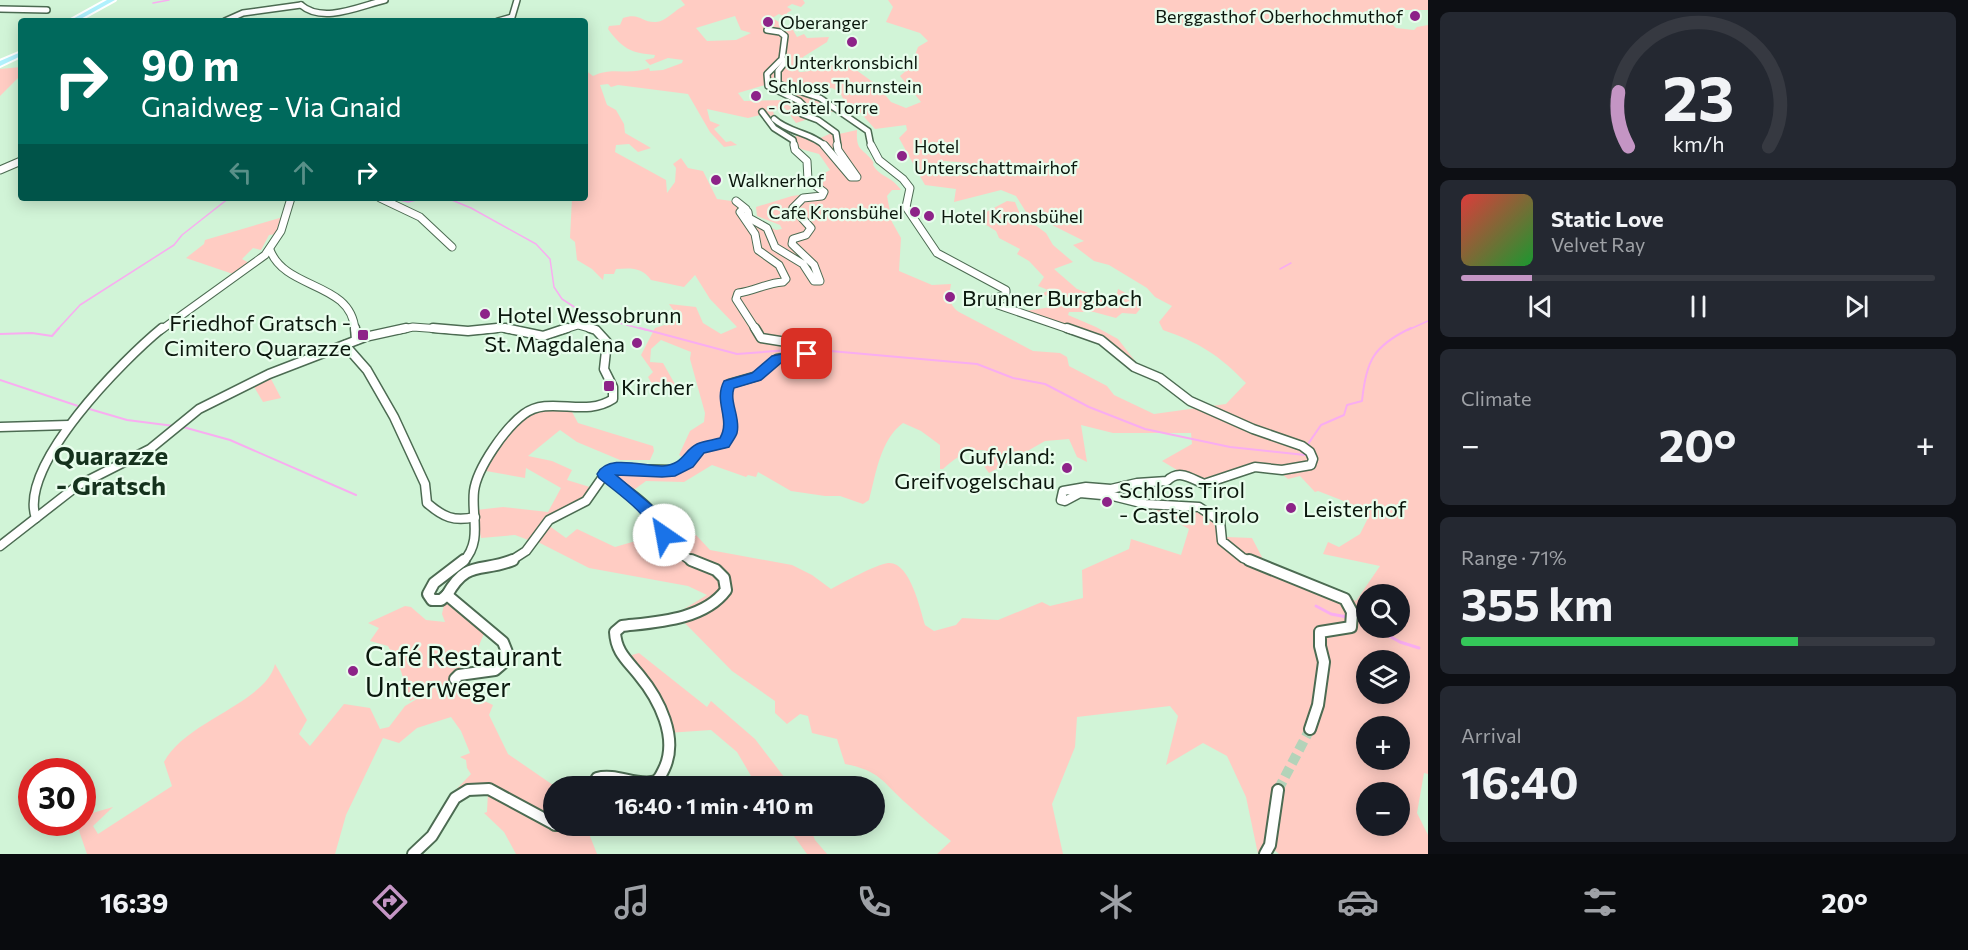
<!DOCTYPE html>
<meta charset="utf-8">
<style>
body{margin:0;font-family:Commissioner,sans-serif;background:#242831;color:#f1f3f6;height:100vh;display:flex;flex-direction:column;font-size:22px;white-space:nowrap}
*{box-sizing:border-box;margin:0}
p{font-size:20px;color:#9ea1a6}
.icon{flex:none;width:33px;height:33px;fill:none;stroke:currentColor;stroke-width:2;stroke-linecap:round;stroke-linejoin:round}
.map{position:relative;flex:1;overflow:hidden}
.sheet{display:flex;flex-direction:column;gap:12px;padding:12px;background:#0d0f14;width:540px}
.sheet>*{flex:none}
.top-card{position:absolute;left:18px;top:18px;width:570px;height:183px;border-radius:6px;box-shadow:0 3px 15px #0003;background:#00695c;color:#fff;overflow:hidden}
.fabs{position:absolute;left:1356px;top:584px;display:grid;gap:12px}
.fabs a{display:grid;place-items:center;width:54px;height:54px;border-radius:50%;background:#171b24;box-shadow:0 3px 15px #0003;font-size:30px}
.speed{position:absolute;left:18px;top:758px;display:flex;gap:12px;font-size:30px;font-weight:700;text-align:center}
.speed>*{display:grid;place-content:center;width:78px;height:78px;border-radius:50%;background:#171b24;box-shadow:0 3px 15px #0003;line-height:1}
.speed .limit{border:9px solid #d22;background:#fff;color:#111}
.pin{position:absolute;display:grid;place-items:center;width:51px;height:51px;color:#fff;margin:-26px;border-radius:12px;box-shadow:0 3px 9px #0006}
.me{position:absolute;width:66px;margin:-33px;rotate:327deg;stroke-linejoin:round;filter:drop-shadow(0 0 4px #0008)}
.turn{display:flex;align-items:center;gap:21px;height:126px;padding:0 24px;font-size:27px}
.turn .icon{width:78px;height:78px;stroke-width:2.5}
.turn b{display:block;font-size:42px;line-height:51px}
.lanes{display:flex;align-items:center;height:57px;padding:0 24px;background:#0003;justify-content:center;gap:30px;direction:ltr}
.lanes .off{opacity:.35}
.big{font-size:45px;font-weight:700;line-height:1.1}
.sheet .widget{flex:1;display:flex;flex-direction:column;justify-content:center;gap:9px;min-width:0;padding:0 21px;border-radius:9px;background:#242831}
.sheet .dial{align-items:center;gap:0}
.dial svg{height:156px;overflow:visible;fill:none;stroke:#363941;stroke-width:7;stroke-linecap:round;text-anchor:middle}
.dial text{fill:#f1f3f6;stroke:none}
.song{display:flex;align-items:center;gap:18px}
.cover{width:72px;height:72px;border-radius:9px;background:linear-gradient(135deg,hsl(0 70% 55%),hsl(130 70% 35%))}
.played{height:6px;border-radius:3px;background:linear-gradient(90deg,#c495c4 15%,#363941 15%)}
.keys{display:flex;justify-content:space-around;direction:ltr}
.heat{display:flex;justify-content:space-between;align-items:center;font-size:33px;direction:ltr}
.charge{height:9px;border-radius:4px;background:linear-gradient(90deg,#34c759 71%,#363941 0)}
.trip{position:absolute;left:543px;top:776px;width:342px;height:60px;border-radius:30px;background:#171b24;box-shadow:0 3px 15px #0003;font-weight:700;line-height:60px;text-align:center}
.tabs{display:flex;height:96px;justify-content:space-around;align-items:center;background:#090b0e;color:#9ea1a6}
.tabs .icon{width:42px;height:42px}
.tabs .active{color:#c495c4}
.tabs b{font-size:27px;color:#f1f3f6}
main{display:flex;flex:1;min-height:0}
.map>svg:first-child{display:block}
.green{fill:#ffccc3;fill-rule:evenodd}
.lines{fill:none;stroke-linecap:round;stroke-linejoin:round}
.stream-far2{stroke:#f9adf1;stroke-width:1.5}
.stream-far1{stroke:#f9adf1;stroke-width:2}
.stream{stroke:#f9adf1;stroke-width:3}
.minor-tunnel{stroke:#b3d3b9;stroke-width:10;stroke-dasharray:10 5;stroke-linecap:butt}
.minor-far3-casing{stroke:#4c6b52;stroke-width:8}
.minor-far2-casing{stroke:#4c6b52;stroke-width:9}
.minor-far1-casing{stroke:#4c6b52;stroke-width:11}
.minor-casing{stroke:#4c6b52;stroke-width:14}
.major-casing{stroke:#fff;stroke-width:4}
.minor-far3{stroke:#fff;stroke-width:5}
.minor-far2{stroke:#fff;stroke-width:7}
.minor-far1{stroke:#fff;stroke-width:8}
.minor{stroke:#fff;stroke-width:10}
.major{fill:#b0f1fd;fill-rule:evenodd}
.route{fill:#1a73e8;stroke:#114b97;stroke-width:1.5}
.poi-dot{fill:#8d2388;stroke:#e8fdec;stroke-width:2}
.labels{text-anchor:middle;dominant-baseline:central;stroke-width:4.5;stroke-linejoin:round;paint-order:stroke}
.far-poi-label{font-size:18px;fill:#0b170d;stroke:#e8fdec;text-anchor:start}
.poi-label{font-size:22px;fill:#0b170d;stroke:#e8fdec;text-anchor:start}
.quarter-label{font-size:26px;font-weight:bold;fill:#15321d;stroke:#e8fdec}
.near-poi-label{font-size:27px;fill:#0b170d;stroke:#e8fdec;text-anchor:start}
</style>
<main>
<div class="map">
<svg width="1428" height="854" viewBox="0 0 1428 854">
<rect width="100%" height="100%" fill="#d1f4d7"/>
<g class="green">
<path d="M681,0H803L805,3L801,7L792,4L787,7L792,10L787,13V18L779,14L772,18L793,30L797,37L804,34L807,38L829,37L827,42L803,57L797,67L799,72C806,73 835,64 845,62L877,85L891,102L906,108L921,102L900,76L917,61L915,55L918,47L928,41L920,33L886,22L893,7L888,0H1428V10H1404L1403,15L1364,11L1389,21L1396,28L1414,30L1417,27L1428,25V774L1424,773L1417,813L1428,835V854H1279L1269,845L1258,854L1246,797L1227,756L1203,743L1166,765L1178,716L1170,706L1077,717L1075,747L1052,804L1063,854H937L951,841C936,829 921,817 907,804C882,782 881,771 845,764L837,739L812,733L808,716L800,714L787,724L775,713V701L732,671L676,614L707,595L688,586L589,568L538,542L548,525L566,538L577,529L615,547L646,538L660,518L679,542L696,535L710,550L792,565L812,575L831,589C842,583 877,564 888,563C910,561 920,609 925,625L934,631L956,625L962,618L998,620L1042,602L1050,606L1083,598L1082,570L1129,549L1131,539L1181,555L1189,529L1158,512L1102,497L1123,494L1202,511L1217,522L1226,537L1252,538L1264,561L1356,601L1380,566L1323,554L1328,542L1339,547L1360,534L1368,518L1354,505L1318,491L1315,492L1300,476L1288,479L1271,465L1248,464L1203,479L1177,470L1162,461L1192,444L1191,433H1113L1081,425L1087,462L1077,457L1069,439L1045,441L989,473L984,466L986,451C970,446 954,459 943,469H940V445L921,431L903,423C880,440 876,474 869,500L863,504L840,496H825L791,491L758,472L756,477L748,475L746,477L712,465L684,482L646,481L631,492L608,474L616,470L668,474L692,464L679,455L690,431L704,422L705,413L690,359L691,352L661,340L651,349L650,362L663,363L676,386L666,388L652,384L648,377L653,372L641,355L655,328L680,320L669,304L696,307L703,323L721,334L737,327L710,299L695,275L684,287L651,280C642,267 631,268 616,269L614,274H604L603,280L592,269L577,260L575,242L570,238L572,198H585V70L593,76C613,66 626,76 649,68L650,71L663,70L682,63L683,60L668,58L650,65L645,60L654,58L655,55C630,53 622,48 608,29L609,26L620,25L623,18C640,12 642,23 656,22C665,22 676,9 685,5ZM735,16L741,30L751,33L736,40L707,41L696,28ZM608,84L611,87L618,85L688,94L710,132L724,147L737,145L731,141L726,142L714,129L720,125L710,121L707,109L748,118L760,115L774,116L773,110L785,108L796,123L814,117L803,111L805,106L810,103L819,111L837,112L820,100L779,84L832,88L840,92L844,101L857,109L875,129L906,125L907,130L899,138L925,185L956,189L954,202L1001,190L1016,196L1026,212L1084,241L1073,245L1094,261L1109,265L1147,288L1155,297L1172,306L1159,322L1163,330C1200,343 1219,355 1246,383L1226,404L1154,414L1114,395L1107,386L1069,366L1067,357L1060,353L1033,351L959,312C948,304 949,296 951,284L932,285L899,271L901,238L892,222L887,196L892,190H901C891,176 883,178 875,168C870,161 877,166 871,159C861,147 856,151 857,130L839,134L834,132L818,139L803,134L791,138L801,149L819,154L830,170L816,178L820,192L792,196L756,207L757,216L780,225L782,229L776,230L751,218L746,203L717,199L703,171L688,168L681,158L673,164L676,168L675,182L667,193L666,180L615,152L616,145L629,144L638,152L651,148L625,133L624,124L616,110L607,105L600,85ZM765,85L787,95L786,100L744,101L738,93ZM944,161L969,163L970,175L942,176L934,168L940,166ZM1366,594H1400V627H1366ZM1366,660H1400V693H1366ZM1366,726H1400V759H1366ZM1366,792H1400V825H1366Z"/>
<path d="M21,67V75L0,96V69Z"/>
<path d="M1007,201L1015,202L1020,214L1046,233L1053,245L1073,262L1054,269L1077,289L1115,302L1118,289L1138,299L1140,309L1136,314L1122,313L1116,318L1094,312H1069L1068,315L1096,327L1118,339L1139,366L1110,343L1025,311L1078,303L1067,297L1041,295L1048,290L1038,286L1044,277L1029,261L1017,254L1020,249L999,238L996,231L975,218Z"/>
<path d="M283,217L277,234L269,235L261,250L253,248L242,259L249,263L233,274L186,258L204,244L205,240Z"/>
<path d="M270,377L281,398L263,402L253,385Z"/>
<path d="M538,410H571L578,423L653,446L654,451L650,460H620L577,442L560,430L528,456L552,461L572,470L567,480L593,488L586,498L543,522L531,541L515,535L481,538L476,510L503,507L548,512L561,488L526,468L525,478L486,471C499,447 512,422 538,410Z"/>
<path d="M445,600L485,631L478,648L470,652L468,665L455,679C463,693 479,698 493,705L489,715L508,754L553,785L546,798L553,809L554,825L586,826L597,854H516L504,832L484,813L487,812L488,792L483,788L453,801L448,798L471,774L467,768L466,760L460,757L470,753L461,731L451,717L417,728L399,743L383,738L346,815L335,854H87L76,822H82L83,803L89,814L113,807L93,826L98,834L172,786L164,762C185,721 266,703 275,664L307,720L299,734L310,746L344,704L370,708L380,729L389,727L405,706L439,686L410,701L401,671L388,646L370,641L379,628L368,623L405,606L411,607L426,620L445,622L442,614Z"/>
<path d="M639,653L707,707L711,701L755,739L791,786H757L737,752L711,730L667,733L625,657Z"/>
<path d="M786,825H809L815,840L827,854H807Z"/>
</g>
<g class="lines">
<g class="stream-far2">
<path d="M153,3L169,0"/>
<path d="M392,198L408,202L425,198"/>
<path d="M447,198L471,208L536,244L550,259L554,287L562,299L585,314L646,330"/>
<path d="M1280,269L1291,263"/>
<path d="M57,330L80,305L174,245L182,235L229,198"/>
<path d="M1408,330L1428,321"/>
</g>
<g class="stream-far1">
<path d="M640,328L737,354L802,349"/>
<path d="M0,334L32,333L52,336L59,328"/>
<path d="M808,349L977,364L1013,378L1045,384L1089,407L1145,429L1230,447L1305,455L1304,452"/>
<path d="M0,380L81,407"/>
<path d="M86,408L127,420L174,426"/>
<path d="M183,427L230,440L356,495"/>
<path d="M1306,447L1321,425L1344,415L1347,405L1362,401C1366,361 1373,346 1411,328"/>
</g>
<g class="stream">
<path d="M1316,606L1331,614L1347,617"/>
<path d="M1355,619L1366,623"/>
<path d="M1373,627L1400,642L1419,648"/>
</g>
<path class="minor-tunnel" d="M1278,790L1310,729"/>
<g class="minor-far3-casing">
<g id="minor-far3">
<path d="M301,5C323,24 360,6 385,0"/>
<path d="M0,9L47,10"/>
<path d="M225,21L243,13L301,5"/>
<path d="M498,21L512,17L517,0"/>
<path d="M767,30L780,32L785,36L782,59L786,61L778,71V84L820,98L868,131L871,146"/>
<path d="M780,61L767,74L768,86L799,101L803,105L802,114L818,120L836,133L838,146"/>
<path d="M762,112L774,128L793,140L794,146"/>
<path d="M774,119C789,133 810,132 825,146"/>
</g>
</g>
<g class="minor-far2-casing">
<g id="minor-far2">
<path d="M824,145L851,177H857L838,150L837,145"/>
<path d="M871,145L879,160L903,179L910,188L906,207L937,253L1006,290V295L995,298L998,305L1071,330"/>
<path d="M0,170L21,161"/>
<path d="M380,198L420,217L452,247"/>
<path d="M736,201L746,209"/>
<path d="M743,209L740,212L755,234L758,250L779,265L786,279L783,282C766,283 755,291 738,293L736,299L756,330"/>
<path d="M748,212L749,218L767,228L775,247L803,264L814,281H820L814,265L792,244L793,239L806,235L811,228L793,208L803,198L822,196L824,192L808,180L807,161L795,150L794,145"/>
<path d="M270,250C286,291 351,281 355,330"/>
<path d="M161,330L265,255L281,231L291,198"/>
<path d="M399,330L413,327L454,330"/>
<path d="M480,330L503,328L513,330"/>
<path d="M562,330L578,325L596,330"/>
</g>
</g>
<g class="minor-far1-casing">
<g id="minor-far1">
<path d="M355,328L356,340"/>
<path d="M433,328L468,331L497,328"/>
<path d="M505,328L543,336L567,328"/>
<path d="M1067,328L1101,340L1134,367L1160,378L1190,401L1253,429L1302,446L1310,452L1313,459L1311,465L1282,470L1255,467L1204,484C1190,478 1179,469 1167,481L1137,483L1111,489L1086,487L1063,491L1061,500L1065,501L1080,493L1113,496L1145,504L1199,507L1220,521L1222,541L1243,558L1253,562"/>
<path d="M345,345L367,370L394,417L425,484L427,503C443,517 454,522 475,517"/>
<path d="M0,427L69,425"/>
<path d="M604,474C620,486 639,497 652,512C668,531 668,549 694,562"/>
<path d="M36,518C17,466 124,359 162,328"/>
<path d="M0,546L77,486L150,449L199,409L269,374L365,337L406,328"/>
<path d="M463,562C483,541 471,516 474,491C477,468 505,428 524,414C550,395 584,418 613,399V387L604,369L607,342L596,330L590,328"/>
<path d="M509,562L526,551L549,520L586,501L607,471L624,469L673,470L683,466L701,448L724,443C736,424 721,404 729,384L757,376L777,359L807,354L805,345L761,338L755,328"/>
</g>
</g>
<g class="minor-casing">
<g id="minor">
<path d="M1249,560L1345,599L1352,612L1351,627L1320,632V646L1324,662L1318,705L1310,729"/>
<path d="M447,595L441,600H432L428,594L434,583L464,560"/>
<path d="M447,595C467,559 481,573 513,560"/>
<path d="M447,595L503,642L507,652V660L495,670L459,675L455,679"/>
<path d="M593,786L597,778C615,773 634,785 652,782C659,781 661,775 664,769C679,738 659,699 639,675C627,660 616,652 615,632L622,626C656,622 704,620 726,590L724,578L716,570L691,560"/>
<path d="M555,825H576"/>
<path d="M413,854L432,836L455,798L468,790L489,789L554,824"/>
<path d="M1265,854L1270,845L1278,790"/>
</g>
</g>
<g class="major-casing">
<g id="major">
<path d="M107,0H115L77,21H69Z"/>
<path d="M21,52V56L0,66V61Z"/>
</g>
</g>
<use href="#minor-far3" class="minor-far3"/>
<use href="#minor-far2" class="minor-far2"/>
<use href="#minor-far1" class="minor-far1"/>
<use href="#minor" class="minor"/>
<use href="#major" class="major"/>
</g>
<path class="route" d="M807,349L813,354L811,357L781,363L761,380L734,388C729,402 741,418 737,433C736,437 731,443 729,447L704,453L693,467L675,476L662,477L616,475L662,514L672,535L670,540L664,541L659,540C646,512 622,497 599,478L597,474C608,453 644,467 663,466C684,464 683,451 697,444C704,441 713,440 720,438C731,419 713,402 724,381L752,373L772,356Z"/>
<g class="poi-dot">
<circle cx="1415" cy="16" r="6"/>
<circle cx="768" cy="22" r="6"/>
<circle cx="852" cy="42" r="6"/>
<circle cx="756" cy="96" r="6"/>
<circle cx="902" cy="156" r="6"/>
<circle cx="716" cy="180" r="6"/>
<circle cx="915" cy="212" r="6"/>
<circle cx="929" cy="216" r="6"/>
<circle cx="950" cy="297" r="6"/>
<circle cx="485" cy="314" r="6"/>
<rect x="357" y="329" width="12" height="12" rx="3"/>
<circle cx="637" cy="343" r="6"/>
<rect x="603" y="380" width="12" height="12" rx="3"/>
<circle cx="1067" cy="468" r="6"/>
<circle cx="1107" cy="502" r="6"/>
<circle cx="1291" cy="508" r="6"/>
<circle cx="353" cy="671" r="6"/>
</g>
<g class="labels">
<g class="far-poi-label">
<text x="1403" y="16" text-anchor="end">Berggasthof Oberhochmuthof</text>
<text x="780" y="22">Oberanger</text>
<text x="852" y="62" text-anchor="middle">Unterkronsbichl</text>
<text x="768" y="86">Schloss Thurnstein<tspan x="768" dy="21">- Castel Torre</tspan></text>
<text x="914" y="146">Hotel<tspan x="914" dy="21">Unterschattmairhof</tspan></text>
<text x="728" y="180">Walknerhof</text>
<text x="903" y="212" text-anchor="end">Cafe Kronsbühel</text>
<text x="941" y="216">Hotel Kronsbühel</text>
</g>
<g class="poi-label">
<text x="962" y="297">Brunner Burgbach</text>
<text x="497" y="314">Hotel Wessobrunn</text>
<text x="351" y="322" text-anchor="end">Friedhof Gratsch -<tspan x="351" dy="25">Cimitero Quarazze</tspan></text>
<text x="625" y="343" text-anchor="end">St. Magdalena</text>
<text x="621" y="386">Kircher</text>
<text x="1055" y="455" text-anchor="end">Gufyland:<tspan x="1055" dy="25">Greifvogelschau</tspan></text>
<text x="1119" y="489">Schloss Tirol<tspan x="1119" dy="25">- Castel Tirolo</tspan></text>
<text x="1303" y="508">Leisterhof</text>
</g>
<g class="quarter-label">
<text x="111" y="454">Quarazze<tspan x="111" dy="30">- Gratsch</tspan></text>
</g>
<g class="near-poi-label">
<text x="365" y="655">Café Restaurant<tspan x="365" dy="31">Unterweger</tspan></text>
</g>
</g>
</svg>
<div class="fabs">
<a><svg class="icon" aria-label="search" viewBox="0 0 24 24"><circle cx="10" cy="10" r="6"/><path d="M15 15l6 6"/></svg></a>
<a><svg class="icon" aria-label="layers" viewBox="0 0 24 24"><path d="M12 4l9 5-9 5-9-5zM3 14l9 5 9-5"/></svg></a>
<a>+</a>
<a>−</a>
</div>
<div class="speed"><div class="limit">30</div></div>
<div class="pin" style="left:807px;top:354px;background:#d93025"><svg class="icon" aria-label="arrive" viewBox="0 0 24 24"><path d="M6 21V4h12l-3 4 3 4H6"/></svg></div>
<svg class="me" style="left:664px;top:535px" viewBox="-20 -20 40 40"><circle r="19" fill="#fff"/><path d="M0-13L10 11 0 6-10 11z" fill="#1a73e8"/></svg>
<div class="trip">16:40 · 1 min · 410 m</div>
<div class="top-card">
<div class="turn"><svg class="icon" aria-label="right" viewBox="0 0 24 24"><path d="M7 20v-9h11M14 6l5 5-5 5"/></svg><div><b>90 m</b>Gnaidweg - Via Gnaid</div></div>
<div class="lanes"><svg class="icon off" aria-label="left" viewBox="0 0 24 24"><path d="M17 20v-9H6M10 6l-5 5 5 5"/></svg><svg class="icon off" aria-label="ahead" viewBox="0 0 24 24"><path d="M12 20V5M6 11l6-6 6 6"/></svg><svg class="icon" aria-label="right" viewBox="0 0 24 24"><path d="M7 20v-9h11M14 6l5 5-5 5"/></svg></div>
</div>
</div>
<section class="sheet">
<div class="widget dial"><svg viewBox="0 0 100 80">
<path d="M14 69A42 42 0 1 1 86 69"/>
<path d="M14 69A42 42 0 0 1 9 41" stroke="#c495c4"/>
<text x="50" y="56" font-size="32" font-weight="700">23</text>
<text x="50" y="72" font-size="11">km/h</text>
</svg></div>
<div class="widget">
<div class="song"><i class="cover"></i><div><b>Static Love</b><p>Velvet Ray</p></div></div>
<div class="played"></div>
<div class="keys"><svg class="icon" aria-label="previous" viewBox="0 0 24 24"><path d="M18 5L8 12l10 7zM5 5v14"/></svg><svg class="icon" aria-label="pause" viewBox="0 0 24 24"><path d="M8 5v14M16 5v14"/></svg><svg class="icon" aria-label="next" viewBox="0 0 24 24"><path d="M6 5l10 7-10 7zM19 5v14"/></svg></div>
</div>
<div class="widget"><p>Climate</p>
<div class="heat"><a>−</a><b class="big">20°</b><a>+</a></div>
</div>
<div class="widget"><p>Range · 71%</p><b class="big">355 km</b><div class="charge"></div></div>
<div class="widget"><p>Arrival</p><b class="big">16:40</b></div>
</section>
</main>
<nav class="tabs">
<b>16:39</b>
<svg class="icon active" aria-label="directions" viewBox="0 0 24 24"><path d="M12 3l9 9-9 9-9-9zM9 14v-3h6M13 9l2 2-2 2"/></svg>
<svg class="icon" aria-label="music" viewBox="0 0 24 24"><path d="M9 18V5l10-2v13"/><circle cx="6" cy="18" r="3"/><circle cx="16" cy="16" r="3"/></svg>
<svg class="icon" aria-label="phone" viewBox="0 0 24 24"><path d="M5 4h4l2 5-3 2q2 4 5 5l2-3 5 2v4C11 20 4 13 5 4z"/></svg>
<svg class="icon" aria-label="climate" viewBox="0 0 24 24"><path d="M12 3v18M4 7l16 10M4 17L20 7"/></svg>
<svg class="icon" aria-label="car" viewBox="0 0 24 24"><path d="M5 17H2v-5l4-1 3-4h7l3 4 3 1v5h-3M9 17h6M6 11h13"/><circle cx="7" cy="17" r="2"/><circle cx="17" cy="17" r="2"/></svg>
<svg class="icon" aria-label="filters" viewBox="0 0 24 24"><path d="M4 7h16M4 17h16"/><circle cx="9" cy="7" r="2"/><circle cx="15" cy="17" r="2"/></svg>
<b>20°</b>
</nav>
